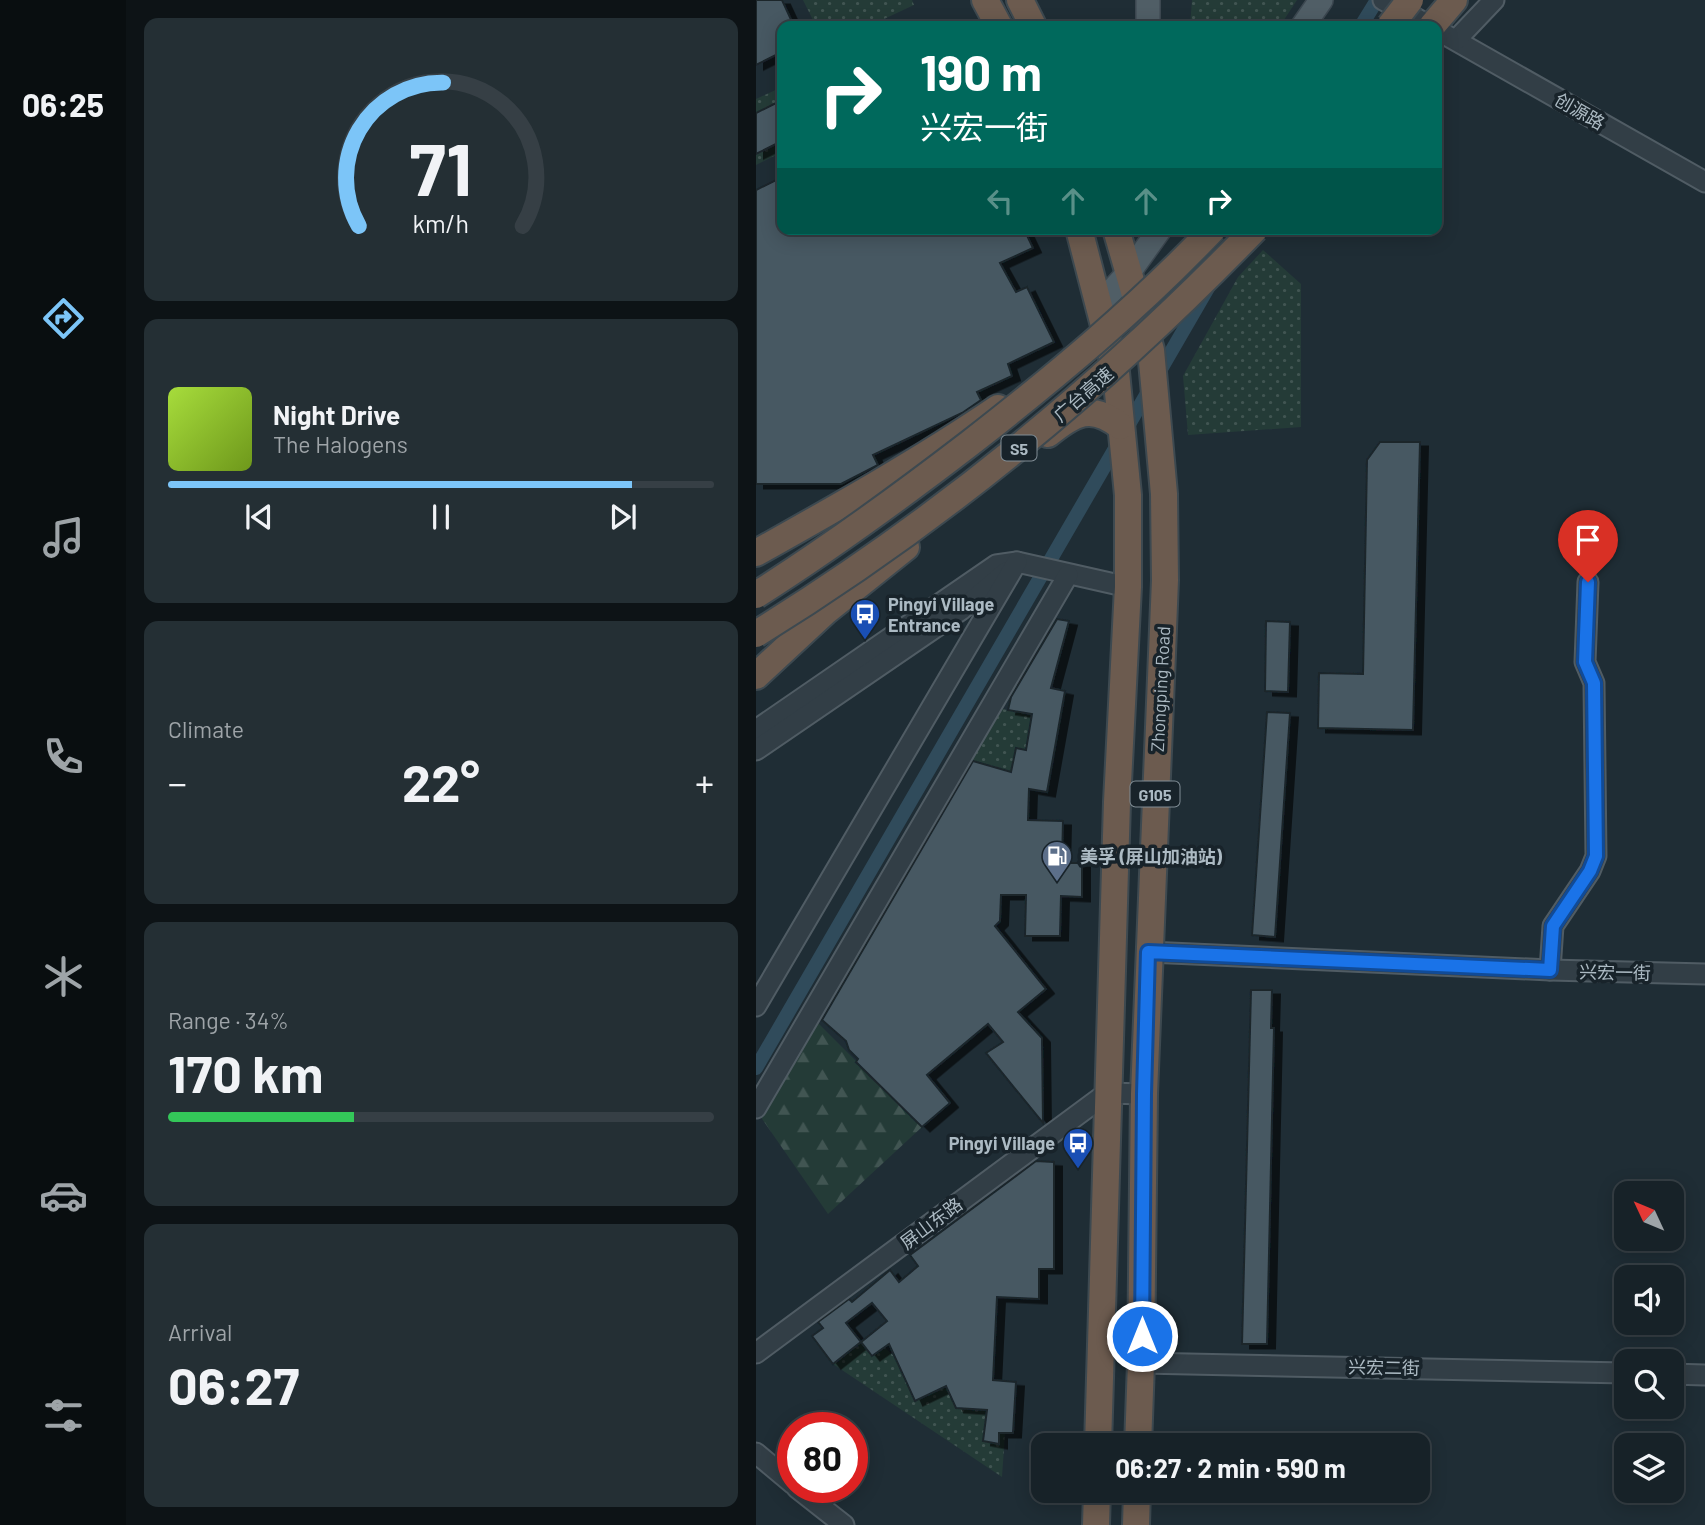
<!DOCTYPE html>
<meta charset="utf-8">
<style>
body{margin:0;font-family:Barlow,"Noto Sans SC",sans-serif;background:#242f34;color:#f1f3f6;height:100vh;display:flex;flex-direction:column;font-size:26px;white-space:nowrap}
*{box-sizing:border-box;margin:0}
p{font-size:23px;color:#9ea4a8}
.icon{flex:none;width:38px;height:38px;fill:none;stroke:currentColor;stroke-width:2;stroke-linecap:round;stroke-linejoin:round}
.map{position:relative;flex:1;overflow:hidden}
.panel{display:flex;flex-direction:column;gap:18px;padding:18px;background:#0d1316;width:630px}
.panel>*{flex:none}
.guide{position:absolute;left:21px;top:21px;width:665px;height:214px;border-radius:14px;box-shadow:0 4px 18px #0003,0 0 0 2px #363f45;background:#00695c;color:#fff;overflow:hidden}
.needle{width:46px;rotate:314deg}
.fabs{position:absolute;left:858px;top:1181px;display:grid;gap:14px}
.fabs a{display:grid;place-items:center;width:70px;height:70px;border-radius:14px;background:#172228;box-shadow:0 4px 18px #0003,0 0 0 2px #363f45;font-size:35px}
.speed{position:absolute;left:21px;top:1412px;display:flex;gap:14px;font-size:35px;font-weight:700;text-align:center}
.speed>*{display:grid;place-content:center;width:91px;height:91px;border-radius:50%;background:#172228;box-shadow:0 4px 18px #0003,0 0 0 2px #363f45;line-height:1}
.speed .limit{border:10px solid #d22;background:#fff;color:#111}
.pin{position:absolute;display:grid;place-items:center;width:60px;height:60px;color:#fff;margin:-72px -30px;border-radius:50% 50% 50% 0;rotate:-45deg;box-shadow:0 0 7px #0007}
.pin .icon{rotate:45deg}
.me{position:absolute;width:77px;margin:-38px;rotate:0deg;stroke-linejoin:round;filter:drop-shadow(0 0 5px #0008)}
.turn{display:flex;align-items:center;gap:24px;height:147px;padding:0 28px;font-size:32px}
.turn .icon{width:91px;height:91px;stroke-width:2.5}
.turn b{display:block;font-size:49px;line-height:60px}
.lanes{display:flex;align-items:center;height:66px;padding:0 28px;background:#0003;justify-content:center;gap:35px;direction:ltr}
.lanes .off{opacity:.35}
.big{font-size:52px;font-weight:700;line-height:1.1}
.panel .widget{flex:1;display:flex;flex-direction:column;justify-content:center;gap:10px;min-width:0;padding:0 24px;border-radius:14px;background:#242f34}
.panel .dial{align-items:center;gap:0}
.dial svg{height:182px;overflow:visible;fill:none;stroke:#363f45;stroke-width:7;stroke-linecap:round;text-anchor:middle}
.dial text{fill:#f1f3f6;stroke:none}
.song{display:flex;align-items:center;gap:21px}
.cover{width:84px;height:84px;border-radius:10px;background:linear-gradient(135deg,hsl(80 70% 55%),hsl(80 70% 35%))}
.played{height:7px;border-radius:4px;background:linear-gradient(90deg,#7cc5f8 85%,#363f45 85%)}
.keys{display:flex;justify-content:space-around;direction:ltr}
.heat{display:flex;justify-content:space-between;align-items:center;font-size:38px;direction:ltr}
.charge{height:10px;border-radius:5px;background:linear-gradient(90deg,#34c759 34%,#363f45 0)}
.trip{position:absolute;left:275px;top:1433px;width:399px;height:70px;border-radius:14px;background:#172228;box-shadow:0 4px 18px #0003,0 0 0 2px #363f45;font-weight:700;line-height:70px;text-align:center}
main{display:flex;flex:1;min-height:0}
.tab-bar{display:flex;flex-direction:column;width:126px;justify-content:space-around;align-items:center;background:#090e10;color:#9ea4a8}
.tab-bar .icon{width:49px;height:49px}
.tab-bar .on{color:#7cc5f8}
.tab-bar b{font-size:32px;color:#f1f3f6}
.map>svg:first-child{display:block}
.grass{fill:url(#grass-dots)}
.forest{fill:url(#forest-firs)}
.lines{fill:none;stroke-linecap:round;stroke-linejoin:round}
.canal{stroke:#304b5b;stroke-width:14}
.building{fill:#475862;stroke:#1a252c;stroke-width:2;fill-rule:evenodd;filter:url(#shadow)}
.minor-casing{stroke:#505c64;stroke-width:23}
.major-casing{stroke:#3c4750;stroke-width:26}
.highway-casing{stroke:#3d4950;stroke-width:30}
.minor{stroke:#323e46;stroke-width:19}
.major{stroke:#505e66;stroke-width:23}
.highway{stroke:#6c5b4f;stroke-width:26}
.highway-bridge-casing{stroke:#3d4950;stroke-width:30;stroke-linecap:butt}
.highway-bridge{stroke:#6c5b4f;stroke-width:26}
.route-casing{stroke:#114b97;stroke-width:18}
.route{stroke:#1a73e8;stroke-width:12}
.labels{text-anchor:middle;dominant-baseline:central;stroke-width:7;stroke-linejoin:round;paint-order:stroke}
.shield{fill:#18232a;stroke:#808d95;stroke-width:2}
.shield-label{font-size:16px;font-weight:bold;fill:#acbac3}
.street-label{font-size:18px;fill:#acbac3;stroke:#18232a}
.poi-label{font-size:18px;font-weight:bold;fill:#acbac3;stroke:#18232a;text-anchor:start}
</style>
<main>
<nav class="tab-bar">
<b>06:25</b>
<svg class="icon on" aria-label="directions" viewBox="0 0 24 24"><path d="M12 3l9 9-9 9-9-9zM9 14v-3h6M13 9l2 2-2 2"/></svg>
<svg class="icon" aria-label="music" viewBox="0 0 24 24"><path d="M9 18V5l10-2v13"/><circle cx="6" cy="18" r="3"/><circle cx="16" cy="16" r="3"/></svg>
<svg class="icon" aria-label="phone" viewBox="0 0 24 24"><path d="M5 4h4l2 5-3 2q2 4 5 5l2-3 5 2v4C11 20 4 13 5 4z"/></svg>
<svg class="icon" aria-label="climate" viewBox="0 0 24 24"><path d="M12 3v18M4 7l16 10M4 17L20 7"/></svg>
<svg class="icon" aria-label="car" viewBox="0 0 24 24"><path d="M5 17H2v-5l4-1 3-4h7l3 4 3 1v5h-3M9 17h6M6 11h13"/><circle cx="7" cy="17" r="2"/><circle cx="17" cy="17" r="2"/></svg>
<svg class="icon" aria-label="filters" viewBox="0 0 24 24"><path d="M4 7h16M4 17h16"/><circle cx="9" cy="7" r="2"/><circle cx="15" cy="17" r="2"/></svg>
</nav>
<section class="panel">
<div class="widget dial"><svg viewBox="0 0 100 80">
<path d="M14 69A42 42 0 1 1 86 69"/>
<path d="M14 69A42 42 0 0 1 51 6" stroke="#7cc5f8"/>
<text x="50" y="56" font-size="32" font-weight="700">71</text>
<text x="50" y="72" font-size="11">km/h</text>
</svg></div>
<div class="widget">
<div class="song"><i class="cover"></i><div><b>Night Drive</b><p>The Halogens</p></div></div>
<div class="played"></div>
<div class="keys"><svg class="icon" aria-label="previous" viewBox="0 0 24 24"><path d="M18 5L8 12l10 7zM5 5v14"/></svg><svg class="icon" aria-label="pause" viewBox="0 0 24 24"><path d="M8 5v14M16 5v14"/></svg><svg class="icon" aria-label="next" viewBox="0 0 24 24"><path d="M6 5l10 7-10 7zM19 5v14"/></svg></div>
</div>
<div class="widget"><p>Climate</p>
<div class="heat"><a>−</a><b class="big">22°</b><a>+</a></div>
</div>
<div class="widget"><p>Range · 34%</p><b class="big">170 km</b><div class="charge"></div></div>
<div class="widget"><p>Arrival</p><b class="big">06:27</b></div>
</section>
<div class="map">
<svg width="949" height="1525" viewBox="0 0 949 1525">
<defs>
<pattern id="grass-dots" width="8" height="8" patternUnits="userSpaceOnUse" patternTransform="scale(1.75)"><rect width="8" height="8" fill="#243b37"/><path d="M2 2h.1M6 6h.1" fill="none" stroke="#415552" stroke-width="1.8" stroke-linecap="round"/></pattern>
<pattern id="forest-firs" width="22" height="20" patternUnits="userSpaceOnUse" patternTransform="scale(1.75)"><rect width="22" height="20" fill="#243b37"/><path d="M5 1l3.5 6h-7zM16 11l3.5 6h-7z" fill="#415552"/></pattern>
<filter id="shadow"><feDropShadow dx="8" dy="4.5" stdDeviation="0" flood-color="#0009"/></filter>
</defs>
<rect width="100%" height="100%" fill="#1f2d35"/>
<g class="grass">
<path d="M47,0H156L158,5L113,26H60Z"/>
<path d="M436,0H541L524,26H434Z"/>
<path d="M26,87V152L0,165V99Z"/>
<path d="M507,250L545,284V427L432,435L427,376L482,277Z"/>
<path d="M240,708L276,714L270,750L255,772L223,764L211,757Z"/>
<path d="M105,1342L116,1356L128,1347L139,1357L159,1400L190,1386L200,1408L231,1410L249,1434L246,1477L77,1364Z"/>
</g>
<path class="forest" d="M59,1020L166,1127L72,1214L2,1113Z"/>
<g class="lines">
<g class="canal">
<path d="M605,26L621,0"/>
<path d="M0,1068L452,288"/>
</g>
</g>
<g class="building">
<path d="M0,0H26L38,26H26V52L0,65Z"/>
<path d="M26,100V141L0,154V113Z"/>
<path d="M26,177V229H268L277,248L244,263L260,292L271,287L298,342L252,364L256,376L221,392L225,400L206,413L117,455L122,465L85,484H0V190Z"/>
<path d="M624,442H664L657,730L562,728L563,673L607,674L611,460Z"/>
<path d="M301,619L313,621L295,688L309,691L291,792L273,789L272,820L307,821L306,863H326V897L305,896L304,936H269L270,895H245L244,921L239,926L290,989L262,1012L286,1038L287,1123L230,1053L247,1042L232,1024L171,1075L194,1103L166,1127L100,1062L102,1059L93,1050L90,1041L66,1020L217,761L255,772L260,748L270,750L276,714L252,710L255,697Z"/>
<path d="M510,621L534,622L532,692L509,691Z"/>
<path d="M511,712L534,713L519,937L496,935Z"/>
<path d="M495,990H516L515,1028H518L511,1344H486Z"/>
<path d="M280,1161L298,1162V1269H283V1299L241,1297L237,1380L260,1382L257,1433H243V1444L227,1441L231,1410L200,1408L190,1386L159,1401L133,1344L116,1356L105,1342L77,1364L56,1336L67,1328L62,1322L93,1299L96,1302L134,1270L143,1282L162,1266L154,1255ZM116,1303L131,1321L105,1342L90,1323Z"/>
</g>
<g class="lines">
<g class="minor-casing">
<g id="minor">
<path d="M627,0L674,26"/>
<path d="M681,30L949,182"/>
<path d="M700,40L738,0"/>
<path d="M0,730L240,565L261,562L372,587"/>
<path d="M0,750L205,610L250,572"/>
<path d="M392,952L794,970L949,974"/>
<path d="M794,970L797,926L834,871L840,856L838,683L829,662L832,582"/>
<path d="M0,1006L261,562"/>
<path d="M0,1108L312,575"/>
<path d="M0,1353L351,1093L388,1094"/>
<path d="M385,1363L870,1373"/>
<path d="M915,1374L949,1375"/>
<path d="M0,1453L37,1484"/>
<path d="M41,1488L88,1525"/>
</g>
</g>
<g class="major-casing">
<g id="major">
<path d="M392,26V0"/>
<path d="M547,26L565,0"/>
<path d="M342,306L374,271L404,229"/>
</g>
</g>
<g class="highway-casing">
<g id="highway">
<path d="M229,0L243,26"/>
<path d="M264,0L277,26"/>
<path d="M676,26L698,0"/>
<path d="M323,229L360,372L372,495V587L361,802L342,1446"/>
<path d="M360,229L395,350L408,494L409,580L388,1094L385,1363L382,1446"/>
<path d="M292,434C318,413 335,403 364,426"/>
<path d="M0,553C82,507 164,461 242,408"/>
<path d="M0,676L70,611L150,547"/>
<path d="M340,1525L341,1491"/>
<path d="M380,1525L381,1491"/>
</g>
</g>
<use href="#minor" class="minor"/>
<use href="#major" class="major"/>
<use href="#highway" class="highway"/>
<g class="highway-bridge-casing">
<g id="highway-bridge">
<path d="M634,26L654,0"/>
<path d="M0,595C74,548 144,497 213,444C299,377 382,308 457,229"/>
<path d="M0,634C186,519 347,386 499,229"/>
</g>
</g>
<use href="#highway-bridge" class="highway-bridge"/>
</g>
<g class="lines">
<g class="route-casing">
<path id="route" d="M386,1336L388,1094L392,952L794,970L797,926L834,871L840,856L838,683L829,662L832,582"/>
</g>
<use href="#route" class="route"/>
</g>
<defs>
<g id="bus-pin" transform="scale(1.575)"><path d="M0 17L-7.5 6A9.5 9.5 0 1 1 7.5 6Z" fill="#1a4fb4" stroke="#18232a"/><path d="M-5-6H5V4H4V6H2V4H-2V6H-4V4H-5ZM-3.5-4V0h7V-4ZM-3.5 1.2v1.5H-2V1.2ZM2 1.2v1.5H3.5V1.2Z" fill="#fff"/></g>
<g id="fuel-pin" transform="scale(1.575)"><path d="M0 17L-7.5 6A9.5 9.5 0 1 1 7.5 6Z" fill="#5c6f8a" stroke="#18232a"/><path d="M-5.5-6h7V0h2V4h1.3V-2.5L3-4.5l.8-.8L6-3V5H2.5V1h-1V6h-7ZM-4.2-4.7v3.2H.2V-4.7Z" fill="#fff"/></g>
</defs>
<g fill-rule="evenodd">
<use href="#bus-pin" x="109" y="614"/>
<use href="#fuel-pin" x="301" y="856"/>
<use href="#bus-pin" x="322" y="1143"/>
</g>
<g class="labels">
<g class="shield">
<rect x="245.5" y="435.5" width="35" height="25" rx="5"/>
<rect x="374.5" y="781.5" width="49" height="25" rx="5"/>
</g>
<g class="shield-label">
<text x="263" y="448">S5</text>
<text x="399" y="794">G105</text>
</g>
<g class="street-label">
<text transform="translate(824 111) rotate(30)">创源路</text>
<text transform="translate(327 394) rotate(-41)">广台高速</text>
<text transform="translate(404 689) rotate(-87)">Zhongping Road</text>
<text transform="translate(859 972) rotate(1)">兴宏一街</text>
<text transform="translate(175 1223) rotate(-37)">屏山东路</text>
<text transform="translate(628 1367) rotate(1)">兴宏二街</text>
</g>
<g class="poi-label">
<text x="132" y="604">Pingyi Village<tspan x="132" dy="21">Entrance</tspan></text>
<text x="324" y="856">美孚 (屏山加油站)</text>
<text x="299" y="1143" text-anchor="end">Pingyi Village</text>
</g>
</g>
</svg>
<div class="fabs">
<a><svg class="needle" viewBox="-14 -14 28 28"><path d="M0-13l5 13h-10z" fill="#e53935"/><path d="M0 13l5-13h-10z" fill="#9ea4a8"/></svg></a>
<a><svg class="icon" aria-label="sound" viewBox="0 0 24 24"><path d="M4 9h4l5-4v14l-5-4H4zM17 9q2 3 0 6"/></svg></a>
<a><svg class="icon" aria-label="search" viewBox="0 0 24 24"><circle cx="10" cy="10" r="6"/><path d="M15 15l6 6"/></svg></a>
<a><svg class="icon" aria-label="layers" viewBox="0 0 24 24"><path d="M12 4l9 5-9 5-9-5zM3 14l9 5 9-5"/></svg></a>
</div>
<div class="speed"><div class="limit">80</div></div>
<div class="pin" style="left:832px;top:582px;background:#d93025"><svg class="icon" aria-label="arrive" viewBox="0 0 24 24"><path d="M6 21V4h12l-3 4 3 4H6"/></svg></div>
<svg class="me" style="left:386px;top:1336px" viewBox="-20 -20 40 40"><circle r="17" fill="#1a73e8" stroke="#fff" stroke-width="3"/><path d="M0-11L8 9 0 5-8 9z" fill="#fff"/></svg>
<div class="trip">06:27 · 2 min · 590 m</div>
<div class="guide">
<div class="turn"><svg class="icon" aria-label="right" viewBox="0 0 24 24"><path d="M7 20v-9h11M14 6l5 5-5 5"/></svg><div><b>190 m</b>兴宏一街</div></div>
<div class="lanes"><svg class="icon off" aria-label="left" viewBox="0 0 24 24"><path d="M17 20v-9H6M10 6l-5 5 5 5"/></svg><svg class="icon off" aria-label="ahead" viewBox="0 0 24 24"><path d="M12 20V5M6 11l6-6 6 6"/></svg><svg class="icon off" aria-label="ahead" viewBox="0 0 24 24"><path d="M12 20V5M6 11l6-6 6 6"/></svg><svg class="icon" aria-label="right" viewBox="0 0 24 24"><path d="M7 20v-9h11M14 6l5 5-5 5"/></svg></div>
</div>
</div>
</main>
